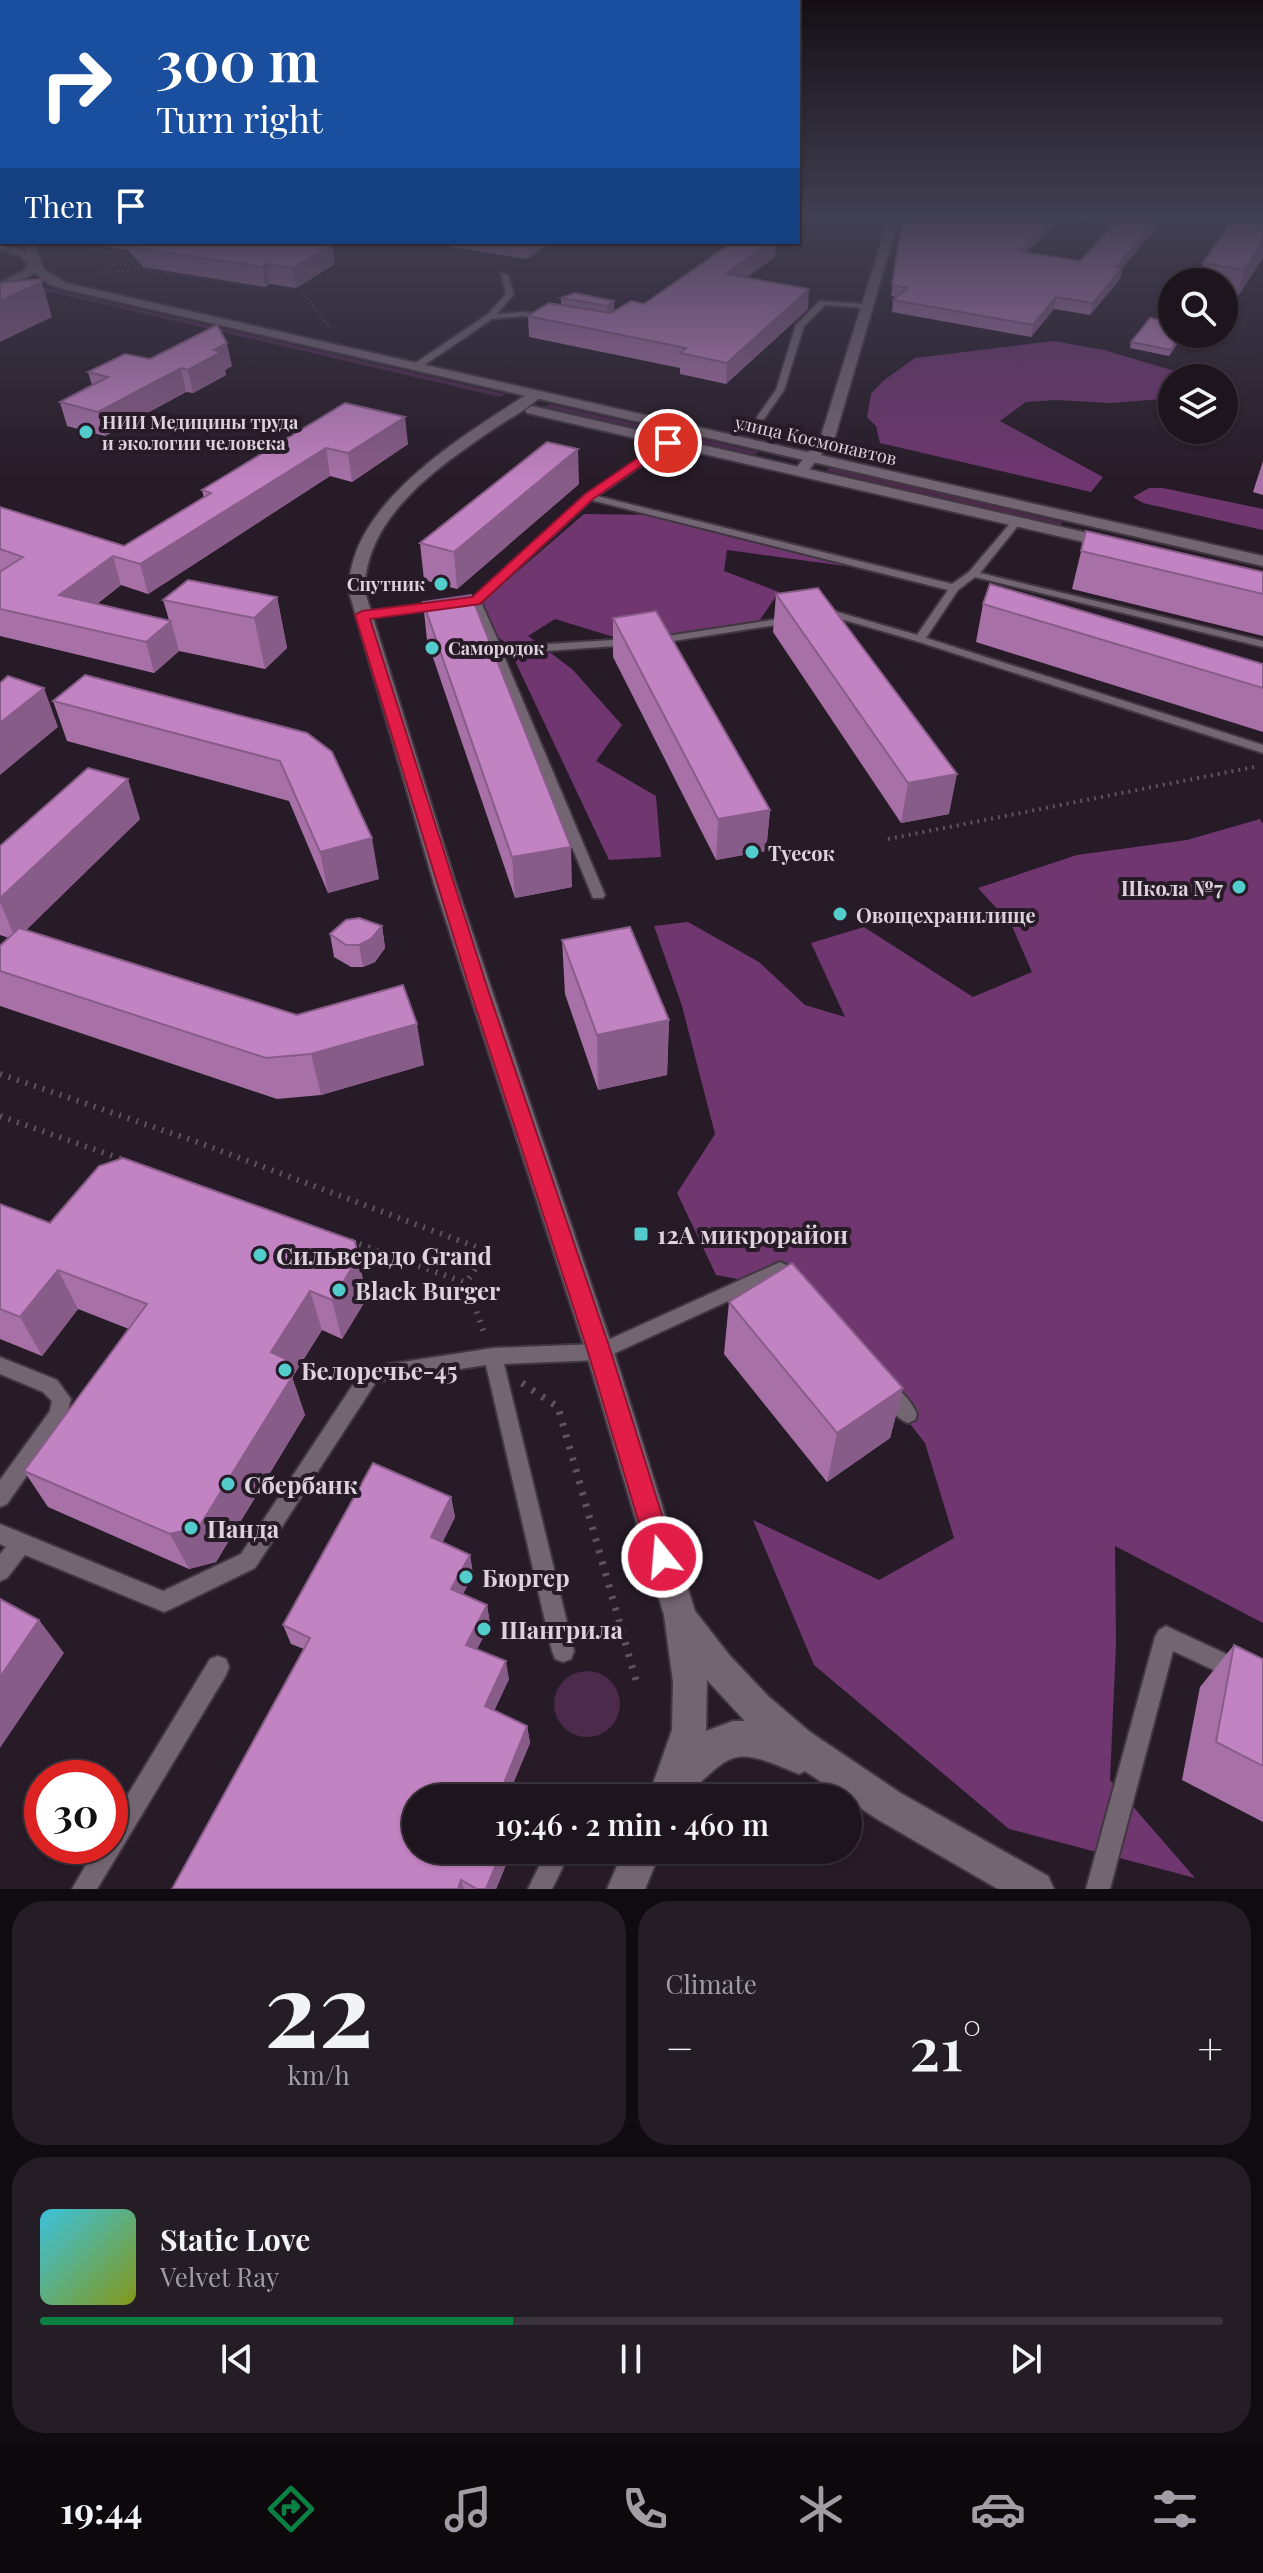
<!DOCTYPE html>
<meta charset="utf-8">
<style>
body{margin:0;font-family:"Playfair Display",serif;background:#251d26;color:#f1f3f6;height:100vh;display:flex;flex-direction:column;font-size:30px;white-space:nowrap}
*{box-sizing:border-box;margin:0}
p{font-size:26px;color:#a09ea4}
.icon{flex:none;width:44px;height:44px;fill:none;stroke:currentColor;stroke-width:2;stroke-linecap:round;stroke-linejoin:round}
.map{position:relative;height:1889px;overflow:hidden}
.details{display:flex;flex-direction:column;gap:12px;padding:12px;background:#100b10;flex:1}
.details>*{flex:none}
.banner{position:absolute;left:0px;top:0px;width:800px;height:244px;box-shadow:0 2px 6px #0004,0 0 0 2px #3b333b;background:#1a4fa0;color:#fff;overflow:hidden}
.controls{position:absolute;left:1158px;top:268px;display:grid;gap:16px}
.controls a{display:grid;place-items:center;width:80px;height:80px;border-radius:50%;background:#1d141d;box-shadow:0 2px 6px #0004,0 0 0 2px #3b333b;font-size:40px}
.speed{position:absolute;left:24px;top:1760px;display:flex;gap:16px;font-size:40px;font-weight:700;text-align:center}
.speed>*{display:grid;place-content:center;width:104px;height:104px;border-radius:50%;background:#1d141d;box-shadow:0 2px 6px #0004,0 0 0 2px #3b333b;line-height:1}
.speed .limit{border:12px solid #d22;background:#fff;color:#111}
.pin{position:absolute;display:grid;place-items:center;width:68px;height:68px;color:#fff;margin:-34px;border:4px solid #fff;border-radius:50%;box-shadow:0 2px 8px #0007}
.me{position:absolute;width:88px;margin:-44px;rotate:343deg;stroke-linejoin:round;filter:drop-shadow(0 0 6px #0008)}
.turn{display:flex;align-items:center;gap:28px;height:168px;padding:0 24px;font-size:36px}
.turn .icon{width:104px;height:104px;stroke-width:2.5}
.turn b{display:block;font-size:56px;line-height:68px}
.then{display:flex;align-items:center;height:76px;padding:0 24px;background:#0003;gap:16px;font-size:30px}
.big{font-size:60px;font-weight:600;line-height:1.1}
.details .widget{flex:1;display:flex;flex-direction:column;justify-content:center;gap:12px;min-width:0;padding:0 28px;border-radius:32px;background:#251d26}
.details .dial{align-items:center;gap:0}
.dial b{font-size:104px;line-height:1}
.song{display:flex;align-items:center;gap:24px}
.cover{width:96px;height:96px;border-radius:12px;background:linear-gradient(135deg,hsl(190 70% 55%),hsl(70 70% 35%))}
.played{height:8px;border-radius:4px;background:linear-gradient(90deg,#0b8043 40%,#3b333b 40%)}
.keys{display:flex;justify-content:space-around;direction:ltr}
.heat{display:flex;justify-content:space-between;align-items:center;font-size:44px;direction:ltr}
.details .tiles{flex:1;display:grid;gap:12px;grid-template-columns:1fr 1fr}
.widget:last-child{grid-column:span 2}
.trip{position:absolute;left:402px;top:1784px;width:460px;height:80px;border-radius:40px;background:#1d141d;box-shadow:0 2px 6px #0004,0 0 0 2px #3b333b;font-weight:600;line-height:80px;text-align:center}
.tabs{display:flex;height:128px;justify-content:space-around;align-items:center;background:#0c080c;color:#a09ea4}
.tabs .icon{width:56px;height:56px}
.tabs .active{color:#0b8043}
.tabs b{font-size:36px;color:#f1f3f6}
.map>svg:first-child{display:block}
.green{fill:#4b2a4b}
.forest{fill:#6f3670}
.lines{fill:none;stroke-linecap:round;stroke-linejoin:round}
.service-casing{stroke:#413741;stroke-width:4}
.minor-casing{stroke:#413741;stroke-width:4}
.tertiary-casing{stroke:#413741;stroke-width:4}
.path-far3{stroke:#5e535e;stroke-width:3;stroke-dasharray:1 3;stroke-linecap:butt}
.path-far2{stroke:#5e535e;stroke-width:4;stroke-dasharray:2 5;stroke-linecap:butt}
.path-far1{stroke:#5e535e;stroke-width:6;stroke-dasharray:2 7;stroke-linecap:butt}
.path{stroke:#5e535e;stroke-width:7;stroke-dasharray:3 9;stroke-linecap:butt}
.service{fill:#746573;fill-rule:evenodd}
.minor{fill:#746573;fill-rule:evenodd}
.tertiary{fill:#746573;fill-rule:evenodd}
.tram{stroke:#ada3ad;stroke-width:2}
.wall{fill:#a771a7}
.shaded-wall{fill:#885c88}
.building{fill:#c283c2;stroke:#885c88;stroke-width:2}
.route{fill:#e11d48;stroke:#92132f;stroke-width:2}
.poi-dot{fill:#52cdcc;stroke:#271b27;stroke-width:3}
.labels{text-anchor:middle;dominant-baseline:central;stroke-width:8;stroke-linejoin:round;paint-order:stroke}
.far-poi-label{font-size:18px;font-weight:bold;fill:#dcd3dc;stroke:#271b27;text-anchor:start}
.far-street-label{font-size:18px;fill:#dcd3dc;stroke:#271b27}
.poi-label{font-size:20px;font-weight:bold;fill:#dcd3dc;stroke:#271b27;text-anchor:start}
.near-poi-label{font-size:24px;font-weight:bold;fill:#dcd3dc;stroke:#271b27;text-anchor:start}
</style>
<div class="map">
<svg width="1263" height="1889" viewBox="0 0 1263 1889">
<rect width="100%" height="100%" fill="#271b27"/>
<g class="green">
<path d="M43,287L505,394L500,397L37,289Z"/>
<path d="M549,404L759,452L755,455L545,407Z"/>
<path d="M830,467L1063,522L1060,526L826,471Z"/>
<circle cx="587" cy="1704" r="33"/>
</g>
<g class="forest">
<path d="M1054,341L1104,350L1181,373L1177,378H1172V385L1162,399L1111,403L1056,400L1026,402L1000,421L1103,477L1091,492L880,443L876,426L867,417L871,394L883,381L915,358Z"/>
<path d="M1149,488H1163L1263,509V530L1143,503L1133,497Z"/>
<path d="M584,514L660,515L852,567L727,550L724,571L779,592L757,624L630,642L555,619L528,636L572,669L622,725L596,761L656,796L661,857L609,860L507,644L468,614Z"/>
<path d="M1260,819L1263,824V1623L1115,1546L1116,1645L1110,1780L1195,1878L1009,1829L814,1665L753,1520L879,1580L954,1538L925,1443L806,1292L716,1275L677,1193L715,1134L682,1006L654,926L688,922L759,962L805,1005L845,1017L811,943L864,927L973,997L1032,972L1011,924L978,888L1077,855L1187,840Z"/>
</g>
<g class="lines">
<g class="service-casing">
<g id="service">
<path d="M501,273L508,275L514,294L497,314L524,312L548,316V320L524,316L492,319L417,370H411V366L487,315L506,294Z"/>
<path d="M820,301L865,304L869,306L865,308L825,305L804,326L784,390L764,419H758L757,417L776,390L796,325Z"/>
<path d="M668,440L672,443L671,445L597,496L952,584L969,572L1013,520L1016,519L1021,522L980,573L1263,641V647L975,577L958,590L926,638L1263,745V753L916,641L834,617L824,619L819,616L834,611L917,635L948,590L591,500L481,602L501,647L629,639L634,642L629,645L503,654L605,895L603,898H593L471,601L586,495Z"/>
<path d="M439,603L443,604V608L362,618L357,615L362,612Z"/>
<path d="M791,617L796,620L795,622L654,644L649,641L654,638Z"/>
<path d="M780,1262C789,1265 797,1273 801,1282L798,1287C788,1291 784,1286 778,1278L600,1360L504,1364L574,1651L571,1659L563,1662L555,1659L552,1651L486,1365L376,1382L255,1568L171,1609L164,1612L25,1555L7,1578L0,1581V1554L6,1547L0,1544V1524L163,1591L241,1554L364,1368L493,1348L599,1344Z"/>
<path d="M0,1357L57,1380L71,1399L65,1421L7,1504L0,1507V1480L50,1411L52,1401L43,1392L0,1374Z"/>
<path d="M887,1382C899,1387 912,1402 917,1414L915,1420L908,1423C896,1418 883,1403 878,1391L880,1385Z"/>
<path d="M1166,1626L1263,1671V1693L1173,1651L1110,1889H1086L1155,1637L1159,1630Z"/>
<path d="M218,1656L226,1659L229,1667L226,1675L97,1889H72L97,1846H110V1824L210,1659Z"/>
<path d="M547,1850H571L552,1889H528Z"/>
</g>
</g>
<g class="minor-casing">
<g id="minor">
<path d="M889,217H899L835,437L805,475H795L793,472L821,436Z"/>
<path d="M529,393L541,396C528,409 510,418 495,428C439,466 363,518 365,592L456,884L614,1352L695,1611L730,1656L768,1696L810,1732L902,1794L1048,1876L1054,1889H998L877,1819L805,1771L799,1774C731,1745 734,1751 684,1798H648L672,1730L673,1682L664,1615L586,1352L434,884L349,592C347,504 463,436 529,393ZM707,1680L744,1720V1721H733L706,1731Z"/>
<path d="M624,1850H661L645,1889H607Z"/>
</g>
</g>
<g class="tertiary-casing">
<g id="tertiary">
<path d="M0,244L26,251L27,248H35L44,269L66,283L1263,556V566L63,289L48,284L35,273L0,291V283L26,269L28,263L20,256L0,250Z"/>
<path d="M532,406L1110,538L1118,543L1110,548L527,413L525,410Z"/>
</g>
</g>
<g class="path-far3">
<path d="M92,249L124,254L140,268"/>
<path d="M89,259L132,267"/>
<path d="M95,274L141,269L281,290"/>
<path d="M295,283L331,329"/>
</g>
<path class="path-far2" d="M888,839L1254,767"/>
<g class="path-far1">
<path d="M0,1074L197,1142L487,1251L466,1283"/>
<path d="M0,1116L127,1161"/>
<path d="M351,1241L466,1283L485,1335"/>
</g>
<path class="path" d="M522,1383L558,1407L637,1684"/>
<use href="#service" class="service"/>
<use href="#minor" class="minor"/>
<use href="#tertiary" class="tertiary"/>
<path class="tram" d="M0,247L11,242"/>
</g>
<g class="wall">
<path d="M1065,217L1026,252L1080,261L1114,225L1068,217H1160L1157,228L1122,268L1120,279L1090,315L1054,309L1031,337L892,312L893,300L896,297L891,296L902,222Z"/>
<path d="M1232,217H1263L1235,301L1224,299V282H1198L1203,263L1230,225Z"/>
<path d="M88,242H313L335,264L296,288L270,284L265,287L143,267L128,250L88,244Z"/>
<path d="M419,242H551L528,259Z"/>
<path d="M707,242H776L775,257L747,277L808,309L726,384L680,374V368L529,337L528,316L561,305V298L614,301V311L644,304L728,246Z"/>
<path d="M1172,334H1184L1169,356L1130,348L1131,342Z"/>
<path d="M150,359L232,366L225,370L226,375L193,393L186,392L105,436L67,426L60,402L92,385L88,372Z"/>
<path d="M345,403L408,444L352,482L330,476L148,594L121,585L97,604L169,620L163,600L277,597L287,648L265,669L179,651L154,673L0,636V507L124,546L204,498L202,490Z"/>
<path d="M1263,461V495L1253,492Z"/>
<path d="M579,484L457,589L424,580L420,543Z"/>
<path d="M1086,531L1263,572V636L1072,589Z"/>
<path d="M776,594L949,814L901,823L773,632Z"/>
<path d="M423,602L572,887L515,898L427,640Z"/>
<path d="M983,604L1263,664V732L976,642Z"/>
<path d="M613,618L770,810L766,851L716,860L613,657Z"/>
<path d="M53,701L332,752L379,879L328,893L289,801L67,741Z"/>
<path d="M140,819L26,930L424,1065L321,1095L277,1099L0,1006V946L9,938L0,935V846Z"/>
<path d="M382,926L385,948L375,962L363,967H351L334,957L330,934Z"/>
<path d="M562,940L669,1020L667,1075L598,1090L565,994Z"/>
<path d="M0,1204L50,1223L364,1281L367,1298L342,1339L322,1330L292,1377L305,1415L216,1562L189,1569L48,1507L24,1471L129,1329L78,1309L42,1356L0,1339Z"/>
<path d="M729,1302L903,1388L890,1438L827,1482L724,1354Z"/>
<path d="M451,1497L455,1517L442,1543L470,1555L473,1575L463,1594L487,1605L490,1624L477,1649L509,1679L494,1711L527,1726L530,1743L507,1798H416V1850H512L496,1889H172L304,1649L291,1644L283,1625Z"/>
<path d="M1234,1645L1263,1659V1822L1182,1780L1200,1687Z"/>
</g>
<g class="shaded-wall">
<path d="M1056,217H1065L1016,262L1018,251Z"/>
<path d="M1160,217L1157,228L1122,268L1120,279L1090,315L1093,303L1116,267Z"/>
<path d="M527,242H551L528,259Z"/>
<path d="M768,242H776L775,257L725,293L726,274Z"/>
<path d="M1263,242V258L1235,301L1244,270Z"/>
<path d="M332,245L335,264L296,288L293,268Z"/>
<path d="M267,264L270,284L265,287L262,267Z"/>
<path d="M42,282L52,317L0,342V301Z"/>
<path d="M809,289L808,309L726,384L727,363Z"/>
<path d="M1056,297L1054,309L1031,337L1033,325Z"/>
<path d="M614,301L615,318L607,323V306Z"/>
<path d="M1182,334H1184L1169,356L1171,350Z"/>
<path d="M227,343L232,366L225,370L226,375L193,393L188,370L214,350Z"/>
<path d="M181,368L186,392L105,436L98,412Z"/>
<path d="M405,417L408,444L352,482L348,453Z"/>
<path d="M326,448L330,476L148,594L140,564Z"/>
<path d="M578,449L579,484L457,589L454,552Z"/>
<path d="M113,556L121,585L69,625L59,595Z"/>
<path d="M277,597L287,648L265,669L254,618Z"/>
<path d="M171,621L179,651L154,673L146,642Z"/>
<path d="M44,688L58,727L0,775V723Z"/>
<path d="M957,774L949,814L901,823L908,783Z"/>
<path d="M128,779L140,819L16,940L0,902V898Z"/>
<path d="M770,810L766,851L716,860L718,819Z"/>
<path d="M372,838L379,879L328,893L320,852Z"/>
<path d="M571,847L572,887L515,898L512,857Z"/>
<path d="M382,926L385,948L375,962L363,967L359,945Z"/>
<path d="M669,1020L667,1075L598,1090L597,1035Z"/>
<path d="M417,1024L424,1065L321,1095L311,1054Z"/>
<path d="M355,1241L367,1298L342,1339L332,1300Z"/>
<path d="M58,1270L78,1309L42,1356L20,1317Z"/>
<path d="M310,1291L322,1330L284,1391L271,1352Z"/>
<path d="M292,1377L305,1415L216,1562L189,1569L170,1534Z"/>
<path d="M903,1388L890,1438L827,1482L837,1433Z"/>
<path d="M451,1497L455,1517L435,1557L431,1537Z"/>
<path d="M470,1555L473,1575L455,1608L451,1589Z"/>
<path d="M487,1605L490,1624L470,1663L466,1645Z"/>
<path d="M39,1620L64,1653L0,1748V1677Z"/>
<path d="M506,1661L509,1679L488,1723L485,1706Z"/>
<path d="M527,1726L530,1743L507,1798H498Z"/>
<path d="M502,1850H512L496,1889H486Z"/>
<path d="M461,1880L464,1889H458Z"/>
</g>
<g class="building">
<path d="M909,217H1056L1018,251L1080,261L1121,217H1160L1116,267L1122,268L1093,303L1056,297L1033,325L893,300L907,288L892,285L902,222Z"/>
<path d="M1235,217H1263V242L1244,270L1203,263Z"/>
<path d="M133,242H313L332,245L293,268L267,264L262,267L138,248Z"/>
<path d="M733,242H770L726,274L809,289L727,363L680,353L686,348L528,316L549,303L611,313L631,301L644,304Z"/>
<path d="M41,279L42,282L0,301V283Z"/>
<path d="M575,293L614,301L607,306L561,298Z"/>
<path d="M1150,318L1172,322V334H1182L1171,350L1131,342Z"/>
<path d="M217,325L227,343L214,350L221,352L188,370L181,368L98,412L60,402L108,377L88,372L125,354L150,359Z"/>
<path d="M345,403L405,417L348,453L326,448L140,564L113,556L59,595L171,621L146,642L0,609V572L23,557L0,549V507L124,546L211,493L202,490Z"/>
<path d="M547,442L578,449L454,552L420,543Z"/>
<path d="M1086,531L1263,572V594L1081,551Z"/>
<path d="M188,580L277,597L254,618L163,600Z"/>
<path d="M990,584L1263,664V688L983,604Z"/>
<path d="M818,588L957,774L908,783L776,594Z"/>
<path d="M471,595L571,847L512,857L423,602Z"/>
<path d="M656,611L770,810L718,819L613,618Z"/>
<path d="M85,675L307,733L332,752L372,838L320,852L280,761L53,701Z"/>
<path d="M8,676L44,688L0,723V683Z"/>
<path d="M88,768L128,779L0,898V846Z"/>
<path d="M359,918L382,926L371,939L359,945H346L330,934L346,920Z"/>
<path d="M630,927L669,1020L597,1035L562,940Z"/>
<path d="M19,928L297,1015L403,985L417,1024L311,1054L266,1058L0,971V946Z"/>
<path d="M123,1158L355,1241L358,1258L332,1300L310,1291L271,1352L286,1359L292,1377L199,1527L170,1534L24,1471L147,1304L58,1270L20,1317L0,1309V1204L50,1223L99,1166Z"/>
<path d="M792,1263L903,1388L837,1433L729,1302Z"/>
<path d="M373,1463L451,1497L431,1537L470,1555L451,1589L487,1605L466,1645L506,1661L485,1706L527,1726L498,1798H416V1850H502L486,1889H477L461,1880L458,1889H172L310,1638L283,1625Z"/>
<path d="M0,1599L39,1620L0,1677Z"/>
<path d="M1234,1645L1263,1659V1766L1216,1742Z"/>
</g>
<linearGradient id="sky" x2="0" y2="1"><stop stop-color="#150f15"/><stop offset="0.45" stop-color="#413f52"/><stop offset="1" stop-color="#413f52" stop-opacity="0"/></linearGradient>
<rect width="1263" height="482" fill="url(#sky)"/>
<path class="route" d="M664,440L674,443L593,499L480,604L370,619L488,990L611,1352L675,1557L671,1566L662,1570L652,1566L649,1557L588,1352L470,990L355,615L362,611L472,597L585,494Z"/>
<g class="poi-dot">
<circle cx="86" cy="432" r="8"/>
<circle cx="441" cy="584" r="8"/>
<circle cx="432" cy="648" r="8"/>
<circle cx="752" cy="852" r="8"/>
<circle cx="1239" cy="887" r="8"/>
<circle cx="840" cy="914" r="8"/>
<rect x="633" y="1226" width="16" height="16" rx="4"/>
<circle cx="260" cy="1255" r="8"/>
<circle cx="339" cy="1290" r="8"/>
<circle cx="285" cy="1370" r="8"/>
<circle cx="228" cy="1484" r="8"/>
<circle cx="191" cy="1528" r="8"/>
<circle cx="466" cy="1577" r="8"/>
<circle cx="484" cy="1629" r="8"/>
</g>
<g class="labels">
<g class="far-poi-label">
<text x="102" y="422">НИИ Медицины труда<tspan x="102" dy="21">и экологии человека</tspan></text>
<text x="425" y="584" text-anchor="end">Спутник</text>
<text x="448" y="648">Самородок</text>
</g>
<g class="far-street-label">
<text transform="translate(816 440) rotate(13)">улица Космонавтов</text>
</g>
<g class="poi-label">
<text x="768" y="852">Туесок</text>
<text x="1223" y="887" text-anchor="end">Школа №7</text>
<text x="856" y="914">Овощехранилище</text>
</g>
<g class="near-poi-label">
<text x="657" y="1234">12А микрорайон</text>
<text x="276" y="1255">Сильверадо Grand</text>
<text x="355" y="1290">Black Burger</text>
<text x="301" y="1370">Белоречье-45</text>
<text x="244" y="1484">Сбербанк</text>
<text x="207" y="1528">Панда</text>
<text x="482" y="1577">Бюргер</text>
<text x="500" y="1629">Шангрила</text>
</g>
</g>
</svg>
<div class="controls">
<a><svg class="icon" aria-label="search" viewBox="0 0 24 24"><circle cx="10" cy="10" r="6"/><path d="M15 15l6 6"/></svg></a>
<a><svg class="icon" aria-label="layers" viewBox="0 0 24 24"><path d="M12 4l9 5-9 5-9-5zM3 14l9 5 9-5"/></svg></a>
</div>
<div class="speed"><div class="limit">30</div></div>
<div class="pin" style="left:668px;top:443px;background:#d93025"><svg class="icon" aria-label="arrive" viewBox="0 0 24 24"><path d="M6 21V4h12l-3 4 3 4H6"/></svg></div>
<svg class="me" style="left:662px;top:1557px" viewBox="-20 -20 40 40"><circle r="17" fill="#e11d48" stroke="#fff" stroke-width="3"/><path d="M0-11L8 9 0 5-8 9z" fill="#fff"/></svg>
<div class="trip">19:46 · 2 min · 460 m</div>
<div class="banner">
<div class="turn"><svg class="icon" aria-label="right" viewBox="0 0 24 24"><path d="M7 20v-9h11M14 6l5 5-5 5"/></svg><div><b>300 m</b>Turn right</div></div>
<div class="then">Then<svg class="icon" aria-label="arrive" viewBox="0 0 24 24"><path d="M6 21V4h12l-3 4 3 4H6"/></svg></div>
</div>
</div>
<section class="details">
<div class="tiles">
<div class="widget dial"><b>22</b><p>km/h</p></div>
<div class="widget"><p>Climate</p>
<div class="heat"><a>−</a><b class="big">21°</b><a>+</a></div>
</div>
<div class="widget">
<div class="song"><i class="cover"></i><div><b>Static Love</b><p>Velvet Ray</p></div></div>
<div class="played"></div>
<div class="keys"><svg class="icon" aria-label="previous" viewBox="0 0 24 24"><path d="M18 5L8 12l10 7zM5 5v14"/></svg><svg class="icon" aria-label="pause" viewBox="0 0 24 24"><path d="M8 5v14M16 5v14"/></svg><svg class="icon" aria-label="next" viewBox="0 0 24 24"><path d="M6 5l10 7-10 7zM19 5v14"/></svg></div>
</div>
</div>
</section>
<nav class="tabs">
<b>19:44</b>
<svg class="icon active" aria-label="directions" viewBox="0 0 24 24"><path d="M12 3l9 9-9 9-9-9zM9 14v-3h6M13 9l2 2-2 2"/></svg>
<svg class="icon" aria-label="music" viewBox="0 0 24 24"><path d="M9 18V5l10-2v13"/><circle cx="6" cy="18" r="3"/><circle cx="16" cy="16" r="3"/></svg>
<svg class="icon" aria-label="phone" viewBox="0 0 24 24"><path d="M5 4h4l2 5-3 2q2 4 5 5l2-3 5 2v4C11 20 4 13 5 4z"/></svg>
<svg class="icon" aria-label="climate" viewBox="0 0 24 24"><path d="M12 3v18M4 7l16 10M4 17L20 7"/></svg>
<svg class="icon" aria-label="car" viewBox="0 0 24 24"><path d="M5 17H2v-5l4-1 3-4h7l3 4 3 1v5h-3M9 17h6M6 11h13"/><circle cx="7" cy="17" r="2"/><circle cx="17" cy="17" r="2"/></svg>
<svg class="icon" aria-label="filters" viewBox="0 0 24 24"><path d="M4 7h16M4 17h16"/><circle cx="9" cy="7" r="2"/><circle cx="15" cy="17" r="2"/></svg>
</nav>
